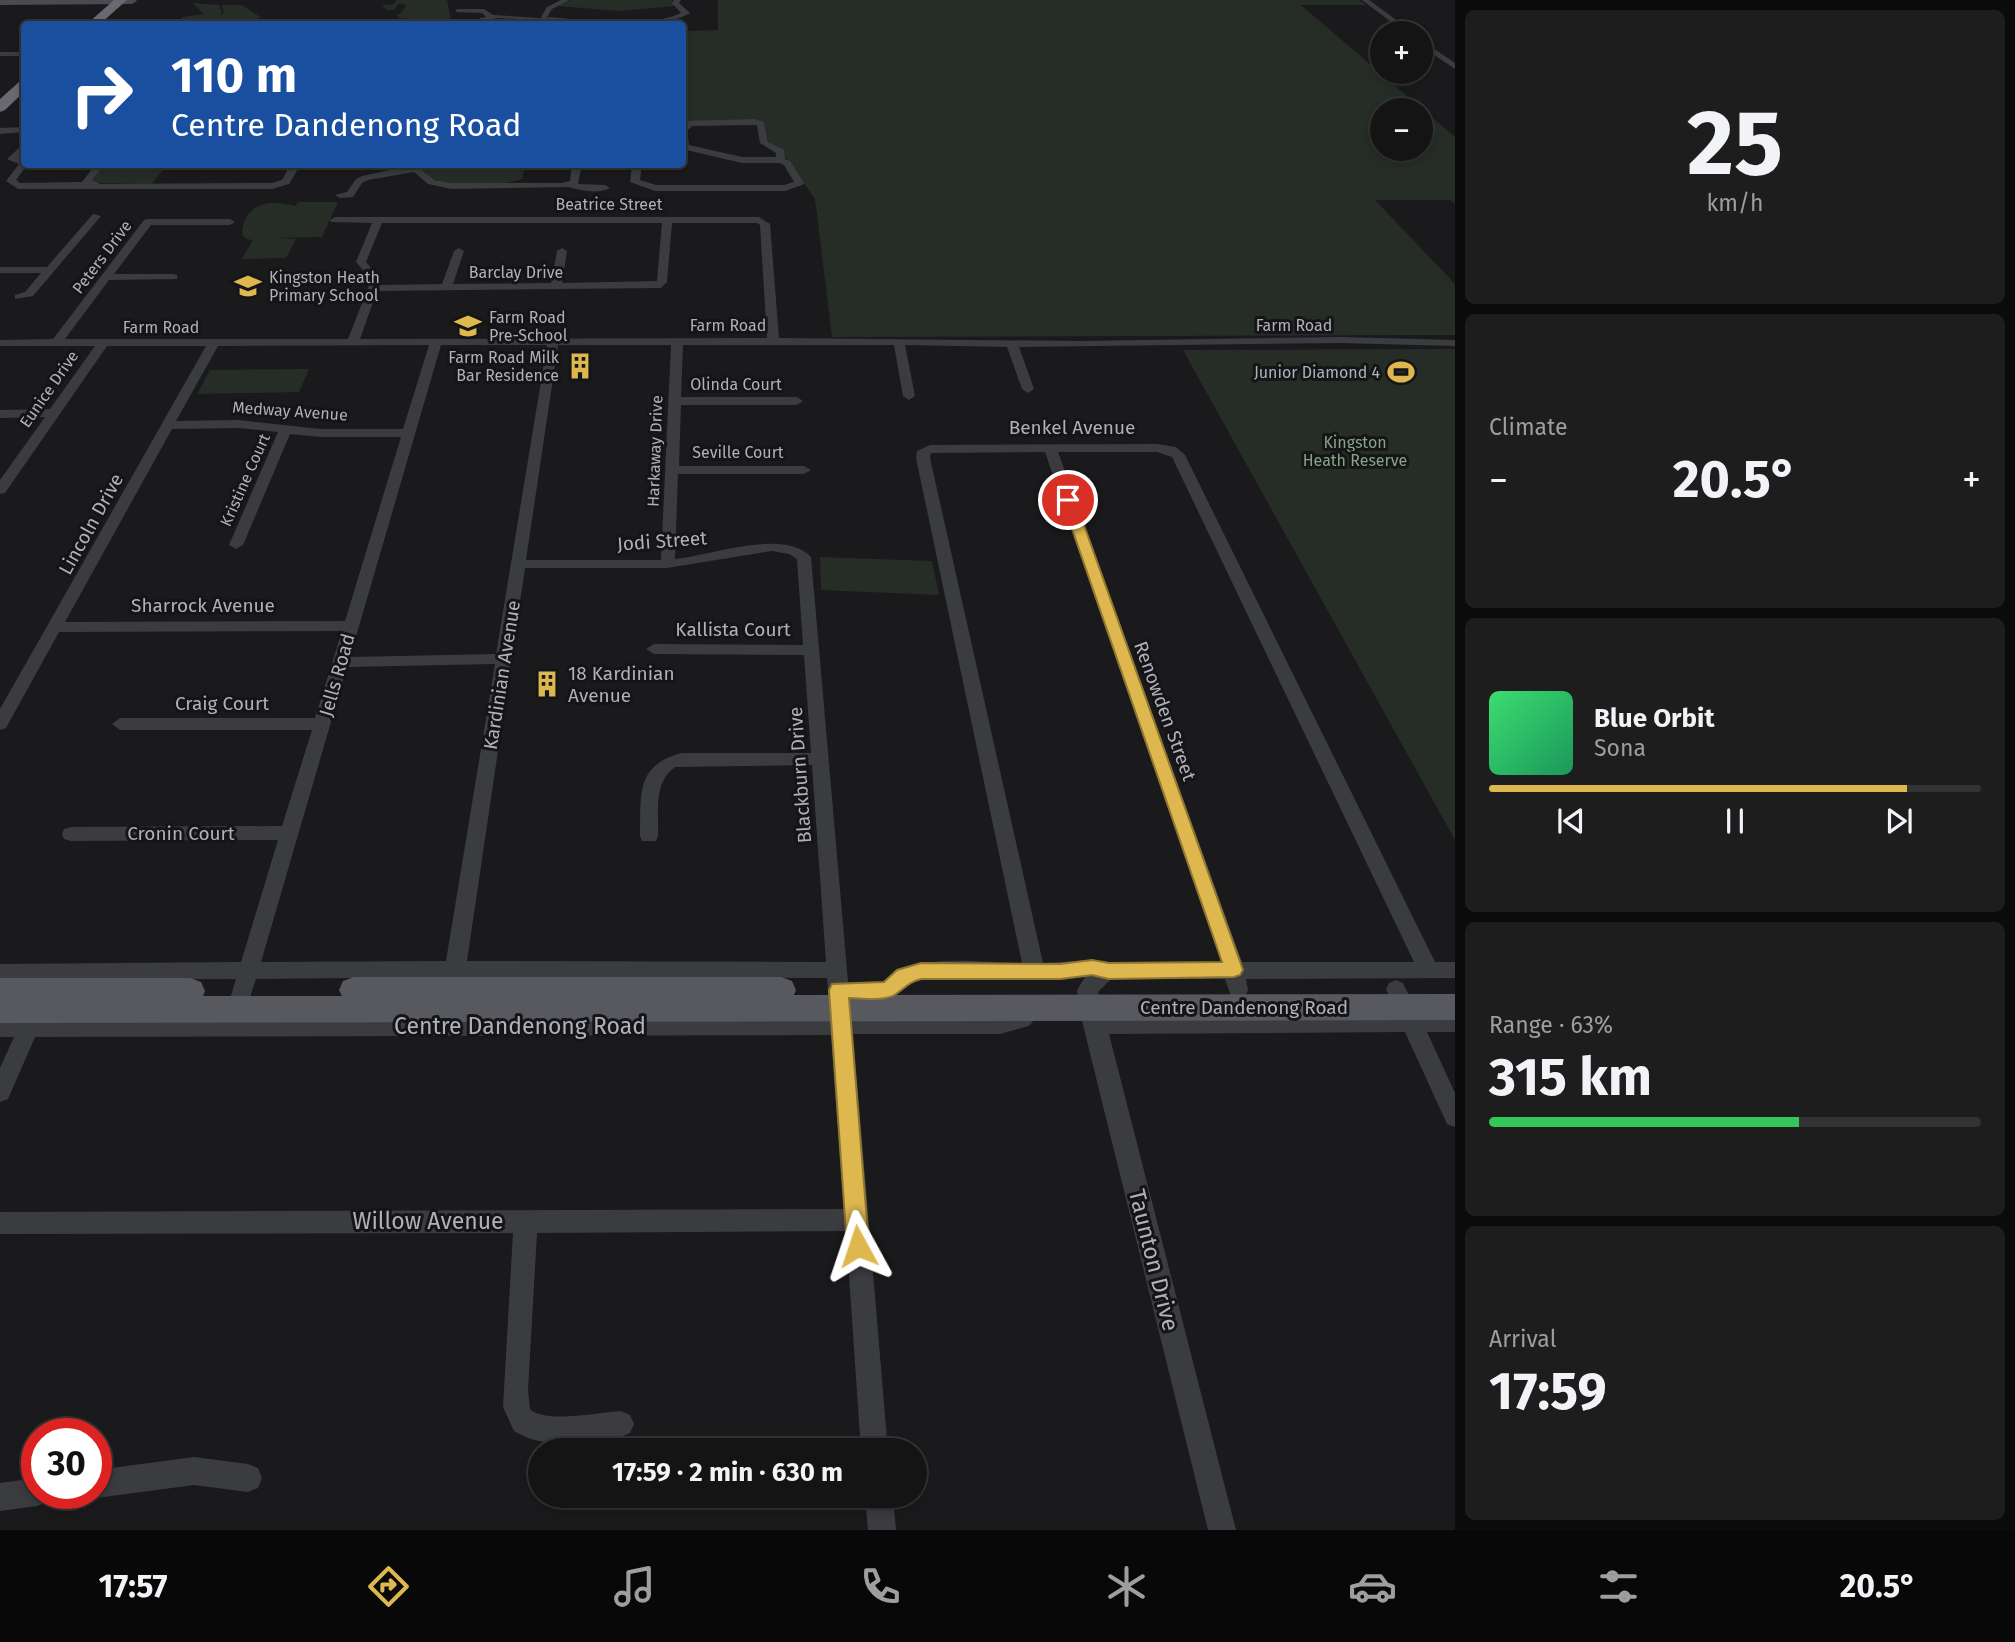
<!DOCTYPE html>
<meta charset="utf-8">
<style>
body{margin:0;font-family:"Fira Sans",sans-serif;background:#1d1d1e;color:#f1f3f6;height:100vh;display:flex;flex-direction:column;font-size:26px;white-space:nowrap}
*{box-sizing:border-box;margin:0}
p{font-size:23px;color:#9d9ea0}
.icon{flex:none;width:38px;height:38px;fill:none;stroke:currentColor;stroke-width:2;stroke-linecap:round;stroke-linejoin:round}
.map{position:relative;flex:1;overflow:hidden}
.drawer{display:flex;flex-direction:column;gap:10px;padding:10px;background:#0b0b0c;width:560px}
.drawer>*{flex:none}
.banner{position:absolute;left:21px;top:21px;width:665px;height:147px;border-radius:7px;box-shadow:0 4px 10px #0003,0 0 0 2px #333334;background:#1a4fa0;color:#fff;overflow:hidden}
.buttons{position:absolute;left:1370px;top:21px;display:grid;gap:14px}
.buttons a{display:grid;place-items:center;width:63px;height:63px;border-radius:50%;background:#141415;box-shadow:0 4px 10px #0003,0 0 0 2px #333334;font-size:35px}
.speed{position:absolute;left:21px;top:1418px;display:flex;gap:14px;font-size:35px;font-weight:700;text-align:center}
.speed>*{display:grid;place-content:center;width:91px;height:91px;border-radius:50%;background:#141415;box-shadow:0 4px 10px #0003,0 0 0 2px #333334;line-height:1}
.speed .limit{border:10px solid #d22;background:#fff;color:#111}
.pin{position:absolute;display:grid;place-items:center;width:60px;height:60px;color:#fff;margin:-30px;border:4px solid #fff;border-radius:50%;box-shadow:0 2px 7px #0007}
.me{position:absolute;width:77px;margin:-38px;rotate:355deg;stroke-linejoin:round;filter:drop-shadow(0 0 5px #0008)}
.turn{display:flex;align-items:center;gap:24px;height:147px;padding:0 35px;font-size:32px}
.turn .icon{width:91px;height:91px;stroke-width:2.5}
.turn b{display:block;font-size:49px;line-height:60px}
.big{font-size:52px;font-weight:700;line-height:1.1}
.drawer .tile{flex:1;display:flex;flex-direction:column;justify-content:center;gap:10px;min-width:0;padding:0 24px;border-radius:10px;background:#1d1d1e}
.drawer .dial{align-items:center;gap:0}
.dial b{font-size:91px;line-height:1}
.song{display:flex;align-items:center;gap:21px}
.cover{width:84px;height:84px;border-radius:10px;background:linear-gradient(135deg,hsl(140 70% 55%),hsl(150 70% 35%))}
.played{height:7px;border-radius:4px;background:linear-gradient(90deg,#deb84f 85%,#333334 85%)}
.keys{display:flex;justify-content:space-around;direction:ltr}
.heat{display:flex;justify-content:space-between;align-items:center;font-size:38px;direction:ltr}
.charge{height:10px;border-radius:5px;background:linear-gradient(90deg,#34c759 63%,#333334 0)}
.trip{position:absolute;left:528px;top:1438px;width:399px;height:70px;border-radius:35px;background:#141415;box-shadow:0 4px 10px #0003,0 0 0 2px #333334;font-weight:700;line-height:70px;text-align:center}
.tabs{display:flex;height:112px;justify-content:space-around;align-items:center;background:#080808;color:#9d9ea0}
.tabs .icon{width:49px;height:49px}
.tabs .active{color:#deb84f}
.tabs b{font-size:32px;color:#f1f3f6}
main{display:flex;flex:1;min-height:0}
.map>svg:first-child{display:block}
.green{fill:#262d27;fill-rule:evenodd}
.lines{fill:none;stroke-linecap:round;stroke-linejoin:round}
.street{fill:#3b3c40;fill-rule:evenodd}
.secondary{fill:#494b50;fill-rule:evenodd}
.primary{fill:#58595f;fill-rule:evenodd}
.highway{fill:#686971;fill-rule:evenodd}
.route{fill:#deb84f;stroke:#907833;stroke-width:2}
.labels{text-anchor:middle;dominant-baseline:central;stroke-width:6;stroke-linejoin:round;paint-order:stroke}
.far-street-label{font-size:16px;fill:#aeb1ba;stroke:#151517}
.far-poi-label{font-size:16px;fill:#aeb1ba;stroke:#151517;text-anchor:start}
.far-park-label{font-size:16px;fill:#87a28b;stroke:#151517}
.street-label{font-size:19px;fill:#aeb1ba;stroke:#151517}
.poi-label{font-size:19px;fill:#aeb1ba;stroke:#151517;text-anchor:start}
.near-street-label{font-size:23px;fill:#aeb1ba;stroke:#151517}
</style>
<main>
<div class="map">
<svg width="1455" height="1530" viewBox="0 0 1455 1530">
<rect width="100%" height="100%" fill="#1a1a1c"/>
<g class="green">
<path d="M397,0H447L452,24H413L408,18L400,19L396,15L402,12L406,5L399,3L394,10H387L382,5L394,4Z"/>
<path d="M572,0H672L675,6L620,11L557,6Z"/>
<path d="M718,0H1359L1366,5H1301L1455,137V204L1451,200H1375L1455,284V335L832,337L815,199L787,159L769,144L764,122L683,121V31L718,30ZM1382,110H1421V149H1382Z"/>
<path d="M193,3L219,5L222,12L219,16L224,13L222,5H242L260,17L257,24H184L181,19L183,17L203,14Z"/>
<path d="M105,165H167L152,184L91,183L94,176Z"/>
<path d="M430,165H525L522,179C498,187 437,191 420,169Z"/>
<path d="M298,202H338L322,237L275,238L296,239L286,258L242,259L253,240L246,239L242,234C244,203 269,199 295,206Z"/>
<path d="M1455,349V840L1183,350Z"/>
<path d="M309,369L299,392L197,394L210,370Z"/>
<path d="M820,557L932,561L939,595L821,590Z"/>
</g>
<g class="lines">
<g class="street">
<path d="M561,0H570L552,9L546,19H540L547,7Z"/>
<path d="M674,0H681L679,3L690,13C669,28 567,30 545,19L549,17C587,20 646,29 681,13L672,3Z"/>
<path d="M1362,0H1369L1414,33H1406Z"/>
<path d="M457,9H484L493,15L540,18L536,20L497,18L486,21L485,24H479L480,18L486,17L482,13L455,12Z"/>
<path d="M1421,40L1455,63V69L1421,46Z"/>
<rect x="0" y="52" width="24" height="4"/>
<path d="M755,119L764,122L768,142L784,150L785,159L790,161L804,183L802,185L785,191H655L630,182L632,164H642L640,180L656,185H784L794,182L784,165L779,163H742L682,149V126L687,121ZM754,125H757L760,143L776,153V157H742L689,145L687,131L692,126Z"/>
<path d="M24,127V132L0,134V128Z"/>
<path d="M19,148L23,151L18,158L28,164L16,180L20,183L82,182L96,164H105L92,180L100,184L272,183L282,180L288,169V164H297L298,169L289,184L272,189H18L6,181L19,164L7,159Z"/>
<path d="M418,164H430L421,170L435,180L451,183H562L570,181L572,164H582L578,184L605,185L610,188C599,194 581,191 569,187L451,189L428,184L414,172L368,180L362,183L353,197L340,198L335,195L347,192L356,179L362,176Z"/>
<path d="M93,214L101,216L33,296L15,299V295L25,292L41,273H0V267H47Z"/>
<path d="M759,217L770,224L779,338L1080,341L1340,337L1455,340V346L1340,343L1019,347L1034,389L1028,393L1022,389L1007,347L905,345L915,396L909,400L903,396L894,345H683L681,397H797L803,401L797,405H681L679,466H804L811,470L804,474H678L675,559C712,555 784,528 811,557L851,1016H1000C1018,1012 1027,997 1041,1002L1044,1008L1029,1026L1000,1034H853L888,1451H861L846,1231L537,1233L528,1390L530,1409C544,1424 601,1412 621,1411L630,1415L634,1424L630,1433L621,1437C585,1440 546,1451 514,1431L503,1407L513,1233L0,1234V1212L844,1209L831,1035L35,1037L8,1099L0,1102V1068L14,1037H0V1019H22L25,1014L32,1011L39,1014L42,1019L830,1017L827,978L464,977L461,983L454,985L447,983L444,977L256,979L244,1015L237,1018L230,1015L227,1009L236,979L0,980V964L241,962L278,840L71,841L64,839L62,834L64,829L71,827L282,826L312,730H120L112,724L120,718H315L342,631L59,632L6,728L0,730V709L206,346H107L5,493L0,494V480L45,417L0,418V410L50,409L95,346H0V340L53,339L144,220L148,219H230L235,222L230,225H151L114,274H173L177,275V279L109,280L65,339H348L370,283V278L356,262L372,223L331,222L330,220L335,217ZM382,223H662L657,281L562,283L567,251L562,248L557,251L551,283L453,284L464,251L459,248L454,251L442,284L380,285V278L366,262ZM672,223H757L760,225L767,338L360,339L377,291L661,288L667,282ZM429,345L403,429H320L239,420L176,421L218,346ZM441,345H547L496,654L350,657ZM558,345H671L661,560H526ZM239,428L278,432L229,545L236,549L243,545L290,434L320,437H401L345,621L65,622L172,429ZM772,551L789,554L797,559L803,645L654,644L646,649L654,654L804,655L811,753H682C635,765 641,795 640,836L642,841H656L658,836C659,812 653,783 675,767L812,765L826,962L467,961L525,568H667ZM495,664L446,961L261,962L347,667Z"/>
<path d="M1157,444L1176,447L1185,455L1435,962H1455V978L1246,979L1248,990L1245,996L1238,999L1231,996L1225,979H1111L1098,992L1104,1016L1397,1014L1386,989L1389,983L1396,980L1403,983L1418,1014H1455V1032H1427L1455,1093V1127L1447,1124L1405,1032L1109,1034L1236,1530H1208L1083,1025L1077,990L1085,977L1061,980L921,979C906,984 896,1002 881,996L878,990C898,949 983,963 1022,963L916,458L917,451L930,445ZM1045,452L1219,951L1221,962L1109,963L1092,960L1043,963L930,458L931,453ZM1058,452H1157L1172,457L1414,962H1242Z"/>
<path d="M194,1457L248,1464L258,1468L262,1478L258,1488L248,1492L194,1485L96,1498L86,1493H96V1470Z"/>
<path d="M37,1478V1493H50L47,1502L37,1506L0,1511V1483Z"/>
<path d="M865,1496H893L896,1530H868Z"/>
</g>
<path class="secondary" d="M0,0H136L137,1L132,4L0,5Z"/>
<path class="primary" d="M354,977H781L792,981L796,990L794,995L1455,994V1020L0,1023V978H190L201,982L205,991L203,996H342L339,990L343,981Z"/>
<g class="highway">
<path d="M114,0H127L100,24H87Z"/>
<path d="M24,81V92L5,110L0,112V99L19,82Z"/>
</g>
</g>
<path class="route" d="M1068,497L1075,500L1243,970L1240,975L1234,977L1109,979L1092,975L1060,979H921C909,982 906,987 896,994C885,1002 862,998 849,998L869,1246L866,1253L858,1256L851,1253L847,1246L829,990L832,984L884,982L897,970L921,963L1060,964L1092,960L1109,963L1222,962L1062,500Z"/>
<defs>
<g id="school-bare" transform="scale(2.1)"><path d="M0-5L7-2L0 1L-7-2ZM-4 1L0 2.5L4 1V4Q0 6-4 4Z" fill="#deb84f" stroke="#151517" stroke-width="2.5" paint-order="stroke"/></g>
<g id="building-bare" transform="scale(2.1)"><path d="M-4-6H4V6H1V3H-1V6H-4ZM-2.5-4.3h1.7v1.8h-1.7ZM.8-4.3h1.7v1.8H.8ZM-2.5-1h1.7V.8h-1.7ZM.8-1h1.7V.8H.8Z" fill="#deb84f" stroke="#151517" stroke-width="2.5" paint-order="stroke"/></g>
<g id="stadium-bare" transform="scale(2.1)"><path d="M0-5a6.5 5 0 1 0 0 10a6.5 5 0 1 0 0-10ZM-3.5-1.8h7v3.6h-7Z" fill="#deb84f" stroke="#151517" stroke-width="2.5" paint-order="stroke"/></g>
</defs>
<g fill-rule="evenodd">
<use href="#school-bare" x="248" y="286"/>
<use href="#school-bare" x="468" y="326"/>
<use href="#building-bare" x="580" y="366"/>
<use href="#stadium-bare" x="1401" y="372"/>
<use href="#building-bare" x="547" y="684"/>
</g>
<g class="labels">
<g class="far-street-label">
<text x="609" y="204">Beatrice Street</text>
<text transform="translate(102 257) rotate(-53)">Peters Drive</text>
<text x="516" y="272">Barclay Drive</text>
<text x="728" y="325">Farm Road</text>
<text x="1294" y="325">Farm Road</text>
<text x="161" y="327">Farm Road</text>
<text x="736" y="384">Olinda Court</text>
<text transform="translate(49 389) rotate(-55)">Eunice Drive</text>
<text transform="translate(290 411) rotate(4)">Medway Avenue</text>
<text transform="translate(655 451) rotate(-88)">Harkaway Drive</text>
<text x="738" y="452">Seville Court</text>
<text transform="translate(245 480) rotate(-66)">Kristine Court</text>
</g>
<g class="far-poi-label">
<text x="269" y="277">Kingston Heath<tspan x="269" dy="18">Primary School</tspan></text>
<text x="489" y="317">Farm Road<tspan x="489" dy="18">Pre-School</tspan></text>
<text x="559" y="357" text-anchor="end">Farm Road Milk<tspan x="559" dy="18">Bar Residence</tspan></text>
<text x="1380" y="372" text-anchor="end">Junior Diamond 4</text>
</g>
<g class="far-park-label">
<text x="1355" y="442">Kingston<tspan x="1355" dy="18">Heath Reserve</tspan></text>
</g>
<g class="street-label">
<text x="1072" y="427">Benkel Avenue</text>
<text transform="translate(91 524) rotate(-61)">Lincoln Drive</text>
<text transform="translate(662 541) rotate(-4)">Jodi Street</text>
<text x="203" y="605">Sharrock Avenue</text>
<text x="733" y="629">Kallista Court</text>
<text transform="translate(337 675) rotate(-74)">Jells Road</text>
<text transform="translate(502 675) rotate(-81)">Kardinian Avenue</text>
<text x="222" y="703">Craig Court</text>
<text transform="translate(1165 711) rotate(70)">Renowden Street</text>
<text transform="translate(800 775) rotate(-94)">Blackburn Drive</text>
<text x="181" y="833">Cronin Court</text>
<text x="1244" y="1007">Centre Dandenong Road</text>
</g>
<g class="poi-label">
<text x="568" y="673">18 Kardinian<tspan x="568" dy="22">Avenue</tspan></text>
</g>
<g class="near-street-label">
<text x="520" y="1026">Centre Dandenong Road</text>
<text x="428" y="1221">Willow Avenue</text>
<text transform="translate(1154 1260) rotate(76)">Taunton Drive</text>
</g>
</g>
</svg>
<div class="buttons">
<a>+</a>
<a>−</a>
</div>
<div class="speed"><div class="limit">30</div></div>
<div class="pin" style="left:1068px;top:500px;background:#d93025"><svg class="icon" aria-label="arrive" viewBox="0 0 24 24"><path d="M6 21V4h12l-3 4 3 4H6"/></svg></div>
<svg class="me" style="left:858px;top:1246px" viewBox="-20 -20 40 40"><path d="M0-17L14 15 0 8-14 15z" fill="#deb84f" stroke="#fff" stroke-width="4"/></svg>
<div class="trip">17:59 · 2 min · 630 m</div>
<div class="banner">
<div class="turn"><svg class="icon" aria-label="right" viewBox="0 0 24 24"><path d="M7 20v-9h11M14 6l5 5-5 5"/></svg><div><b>110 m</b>Centre Dandenong Road</div></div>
</div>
</div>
<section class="drawer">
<div class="tile dial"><b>25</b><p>km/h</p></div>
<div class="tile"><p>Climate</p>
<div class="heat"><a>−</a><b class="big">20.5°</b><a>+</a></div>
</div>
<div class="tile">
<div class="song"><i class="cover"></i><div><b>Blue Orbit</b><p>Sona</p></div></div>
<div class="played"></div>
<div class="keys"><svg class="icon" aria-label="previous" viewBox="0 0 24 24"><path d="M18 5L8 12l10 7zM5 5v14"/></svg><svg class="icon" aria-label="pause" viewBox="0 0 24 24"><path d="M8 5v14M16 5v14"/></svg><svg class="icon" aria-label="next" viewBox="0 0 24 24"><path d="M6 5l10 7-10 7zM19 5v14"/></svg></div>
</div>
<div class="tile"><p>Range · 63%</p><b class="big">315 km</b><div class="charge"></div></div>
<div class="tile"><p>Arrival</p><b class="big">17:59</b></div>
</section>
</main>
<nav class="tabs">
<b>17:57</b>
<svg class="icon active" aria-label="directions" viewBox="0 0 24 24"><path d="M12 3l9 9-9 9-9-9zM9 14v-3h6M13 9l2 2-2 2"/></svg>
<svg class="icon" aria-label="music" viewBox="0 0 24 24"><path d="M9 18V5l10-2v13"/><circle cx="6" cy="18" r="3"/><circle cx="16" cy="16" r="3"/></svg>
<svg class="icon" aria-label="phone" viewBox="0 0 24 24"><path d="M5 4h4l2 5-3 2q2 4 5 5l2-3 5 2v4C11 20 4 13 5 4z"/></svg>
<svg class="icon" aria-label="climate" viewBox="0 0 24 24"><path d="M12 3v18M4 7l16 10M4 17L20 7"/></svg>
<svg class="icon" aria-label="car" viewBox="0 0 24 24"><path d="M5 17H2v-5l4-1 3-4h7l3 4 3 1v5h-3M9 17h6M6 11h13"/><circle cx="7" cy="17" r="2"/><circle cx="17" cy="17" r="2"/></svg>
<svg class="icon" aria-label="filters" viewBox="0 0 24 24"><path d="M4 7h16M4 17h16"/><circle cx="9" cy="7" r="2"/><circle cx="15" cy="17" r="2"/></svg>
<b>20.5°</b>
</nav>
